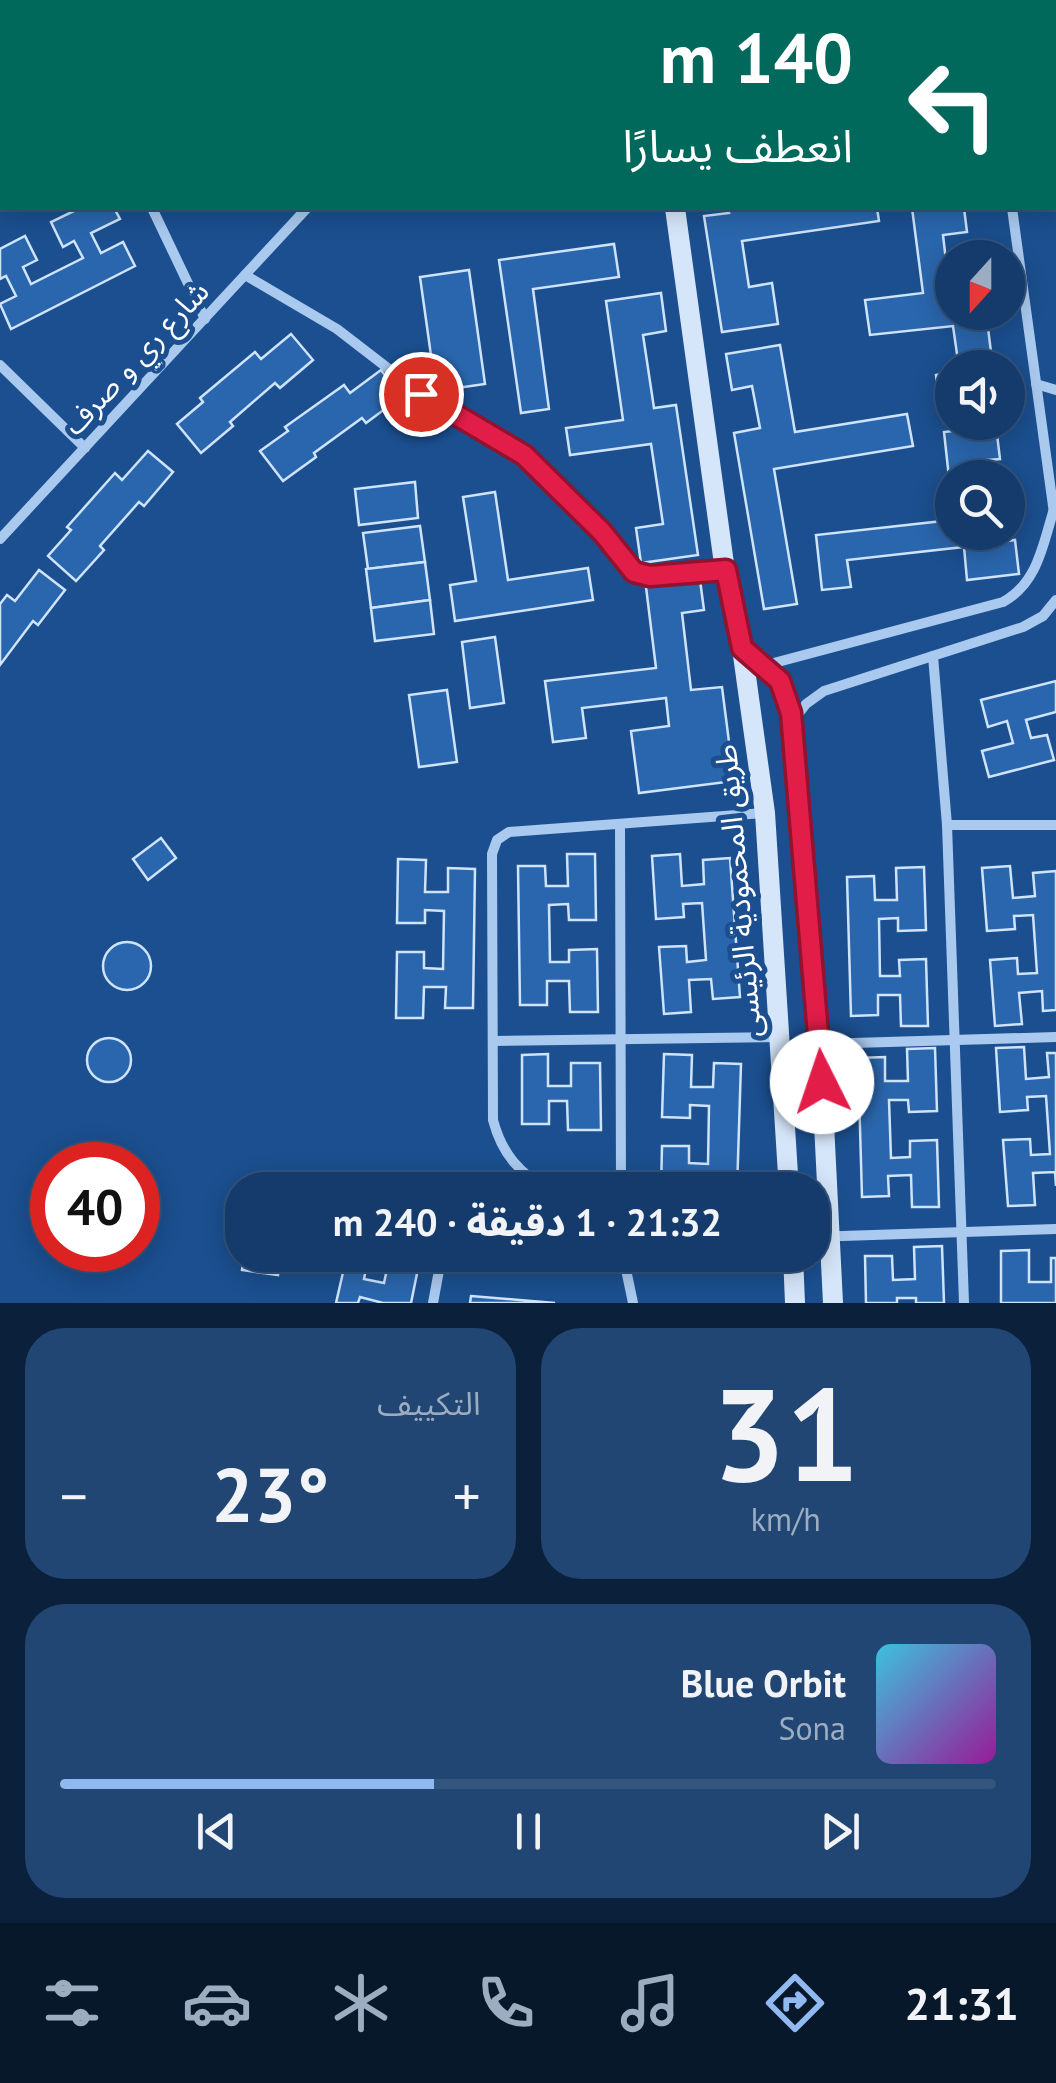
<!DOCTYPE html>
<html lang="ar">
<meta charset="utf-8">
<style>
body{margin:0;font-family:"PT Sans","Noto Sans Arabic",sans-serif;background:#214673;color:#f1f3f6;direction:rtl;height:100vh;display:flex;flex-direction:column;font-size:38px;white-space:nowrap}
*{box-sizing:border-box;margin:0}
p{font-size:32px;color:#9dadc1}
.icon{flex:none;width:55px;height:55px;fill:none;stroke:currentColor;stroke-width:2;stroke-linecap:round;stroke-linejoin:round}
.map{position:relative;height:1303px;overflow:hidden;direction:ltr}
.side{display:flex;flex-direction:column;gap:25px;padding:25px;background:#0b203b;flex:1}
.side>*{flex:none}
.guide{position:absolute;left:0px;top:0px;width:1058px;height:210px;box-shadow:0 5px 25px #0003,0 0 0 2px #33557e;direction:rtl;background:#00695c;color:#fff;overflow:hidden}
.needle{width:65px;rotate:201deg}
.controls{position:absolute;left:935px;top:240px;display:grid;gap:20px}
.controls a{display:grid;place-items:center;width:90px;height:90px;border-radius:50%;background:#143b6b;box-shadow:0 5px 25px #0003,0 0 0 2px #33557e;font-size:50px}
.speed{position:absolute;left:30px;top:1142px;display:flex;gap:20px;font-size:50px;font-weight:700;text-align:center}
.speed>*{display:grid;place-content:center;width:130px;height:130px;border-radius:50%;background:#143b6b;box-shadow:0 5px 25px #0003,0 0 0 2px #33557e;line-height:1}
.speed .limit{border:15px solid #d22;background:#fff;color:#111}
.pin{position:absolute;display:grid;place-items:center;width:85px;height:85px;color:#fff;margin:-42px;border:5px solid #fff;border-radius:50%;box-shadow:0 2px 10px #0007}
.me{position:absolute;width:110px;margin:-55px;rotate:356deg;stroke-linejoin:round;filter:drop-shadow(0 0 8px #0008)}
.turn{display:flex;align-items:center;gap:35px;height:210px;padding:0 40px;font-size:45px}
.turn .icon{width:130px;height:130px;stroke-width:2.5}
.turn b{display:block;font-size:70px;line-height:85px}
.big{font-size:75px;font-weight:800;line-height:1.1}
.side .card{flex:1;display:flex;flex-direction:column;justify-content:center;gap:15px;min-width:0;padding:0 35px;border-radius:40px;background:#214673}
.side .dial{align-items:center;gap:0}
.dial b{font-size:130px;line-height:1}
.song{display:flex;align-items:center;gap:30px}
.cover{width:120px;height:120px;border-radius:15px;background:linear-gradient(135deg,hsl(190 70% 55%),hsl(300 70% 35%))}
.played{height:10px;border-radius:5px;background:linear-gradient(90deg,#90b9f0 40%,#33557e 40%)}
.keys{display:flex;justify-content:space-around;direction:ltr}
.heat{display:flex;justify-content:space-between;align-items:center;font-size:55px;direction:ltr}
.side .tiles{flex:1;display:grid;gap:25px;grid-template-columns:1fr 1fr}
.card:last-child{grid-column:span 2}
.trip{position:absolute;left:225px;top:1172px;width:605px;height:100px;border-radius:40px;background:#143b6b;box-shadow:0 5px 25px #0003,0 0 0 2px #33557e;font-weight:800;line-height:100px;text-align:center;direction:rtl}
.menu{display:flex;height:160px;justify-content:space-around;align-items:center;background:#08182b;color:#9dadc1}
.menu .icon{width:70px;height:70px}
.menu .current{color:#90b9f0}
.menu b{font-size:45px;color:#f1f3f6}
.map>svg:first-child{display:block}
.building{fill:#2a66ad;stroke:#cfe3fa;stroke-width:2.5}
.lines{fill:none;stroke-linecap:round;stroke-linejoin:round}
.street{stroke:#a9c9ee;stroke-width:10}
.secondary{stroke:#d6e6fa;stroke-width:20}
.route-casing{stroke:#92132f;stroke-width:25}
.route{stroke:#e11d48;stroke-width:18}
.labels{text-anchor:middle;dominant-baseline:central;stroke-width:10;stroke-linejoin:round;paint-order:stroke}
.street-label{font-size:30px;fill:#fff;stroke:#1b4f8f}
</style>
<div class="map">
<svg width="1056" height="1303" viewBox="0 0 1056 1303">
<rect width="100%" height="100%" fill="#1b4f8f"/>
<g class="building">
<path d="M80,208H114L120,219L91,233L101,253L123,242L135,266L11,329L0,304L16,296L6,276L0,279V249L25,236L37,260L23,267L31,284L83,258L74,241L63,247L51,222Z"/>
<path d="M728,208H877L879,221L742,241L749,287L772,283L778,324L722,332L704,216L729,213Z"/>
<path d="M912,208H964L967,232L943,235L949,287H952V312H986L993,368H959L953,326L870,335L865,300L923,293Z"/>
<path d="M614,244L619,277L533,289L549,409L521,413L499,260Z"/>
<path d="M469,270L485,384L436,391L420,277Z"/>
<path d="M661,293L666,331L643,335L654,408L676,405L698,555L641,563L636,528L663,524L651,444L570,455L566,428L623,420L606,301Z"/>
<path d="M291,334L313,360L280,388L275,383L230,422L233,426L201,453L177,424L203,402L200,398L255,352L261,359Z"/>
<path d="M780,345L795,432L907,414L913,446L774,469L797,604L764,609L734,433L760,428L752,386L732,390L726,354Z"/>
<path d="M381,370L401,397L366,423L362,418L314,453L316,457L283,481L260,451L288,431L285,427L344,385L350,393Z"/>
<path d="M952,372V410L940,412L936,375Z"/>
<path d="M996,426L1000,459L976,461L978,478H952V505L944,432Z"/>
<path d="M148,451L173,472L144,506L139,502L100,546L104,550L76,581L48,556L71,530L67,527L115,473L122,480Z"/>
<path d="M415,482L418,518L359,525L355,489Z"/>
<path d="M495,492L508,580L588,568L593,600L455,621L450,585L476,581L463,497Z"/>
<path d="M952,520V532H984L985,544L1015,540L1019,574L967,580L964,547L847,560L851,587L822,590L816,535Z"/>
<path d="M420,526L425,562L368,569L363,533Z"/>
<path d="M425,562L430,600L371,608L366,569Z"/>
<path d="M39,570L65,590L38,625L33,621L0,665V604L7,595L15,601Z"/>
<path d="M700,580L704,610L682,613L691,690L722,687L734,781L639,793L631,731L669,726L666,698L582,708L586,738L553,742L545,681L656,668L646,587Z"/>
<path d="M430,600L434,634L375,641L371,608Z"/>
<path d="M495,637L504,703L470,708L462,642Z"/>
<path d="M1056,681V712L1026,720L1031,738L1047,735L1054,760L989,777L982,751L1013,743L1007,721L988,727L981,700Z"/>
<path d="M447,690L457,762L419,767L409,695Z"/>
<path d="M161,838L176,858L148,880L133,859Z"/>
<path d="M567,854H595L596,920H569L568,904L549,905L550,962H569V950L597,949L598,1012H570L569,981H547V1005H520L518,866H545L546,886H568Z"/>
<path d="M680,854L682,886L704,884L703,860L730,858L740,997L713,999L711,979L689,980L691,1012L664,1014L659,947L686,946L687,962L706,960L702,903L683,904L684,917L656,919L652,856Z"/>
<path d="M398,859L426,860L425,892H448V868L475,869L473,1008H445L446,987H424L423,1018H396L397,952H424V968L443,969L444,911L425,910V923H397Z"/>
<path d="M1010,866L1013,898L1035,896L1033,873L1056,871V1010L1043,1011L1042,991L1019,993L1022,1024L995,1026L990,960L1017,958L1018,974L1037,973L1033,915L1014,916L1015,929L987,931L982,868Z"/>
<path d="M924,867L926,930L898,931V918L879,919L880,976H900L899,960L926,959L928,1026H901L900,995H878V1015L851,1016L847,877L874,876L875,900H897L896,868Z"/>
<circle cx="127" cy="966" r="24"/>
<circle cx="109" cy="1060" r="22"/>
<path d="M1024,1047L1026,1079L1049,1077L1047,1053H1056V1186L1055,1172L1033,1173L1035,1205L1008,1206L1003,1140L1030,1139L1031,1155L1050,1154L1046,1096L1027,1097L1028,1110L1000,1112L996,1048Z"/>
<path d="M935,1048L937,1111L909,1112L908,1100H889L891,1158L910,1157V1141L937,1140L939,1207H912L911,1175L888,1176L889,1196L862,1197L858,1058L885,1057V1081H908L907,1049Z"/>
<path d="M548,1054V1086H571V1063H600L601,1130H568L567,1101H549V1124H522V1055Z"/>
<path d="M664,1054L692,1055L691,1087H713L714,1063L741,1064L737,1190H710V1182L688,1181L687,1190H661L662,1146H689V1163L708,1164L709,1106L690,1105V1118L662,1117Z"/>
<path d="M942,1246L944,1303H916V1298H897V1303H866L865,1256H892L893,1280L915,1279L914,1247Z"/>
<path d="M1029,1250V1282H1051V1258H1056V1303H1001V1251Z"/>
<path d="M244,1255H281L278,1275L242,1270Z"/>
<path d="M347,1255L368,1259L364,1279L384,1283L390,1255L420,1259L411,1303H383L360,1297L358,1303H336Z"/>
<path d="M471,1296L555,1303H470Z"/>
</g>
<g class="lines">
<g class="street">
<path d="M123,0L124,2"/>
<path d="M379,0L387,2"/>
<path d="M649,0V2"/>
<path d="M26,2L30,0"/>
<path d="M0,18L2,16"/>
<path d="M1055,34H1056"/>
<path d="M0,206L2,205"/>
<path d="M152,208L205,319"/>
<path d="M1012,208L1054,513"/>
<path d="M245,275L337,329L433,403L468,420L524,455L602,532L629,570L650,576L724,571"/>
<path d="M0,365L85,448"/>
<path d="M1036,384L1056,390"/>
<path d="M0,539L307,208"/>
<path d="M933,656L947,825L964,1303"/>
<path d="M763,666L1003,602C1038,583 1043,544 1054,509"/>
<path d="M795,718L806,704L824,691L1023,627L1043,616L1056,600"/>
<path d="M620,824L621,1190"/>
<path d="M947,825H1056"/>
<path d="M493,1041L779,1037"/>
<path d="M820,1044L1056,1037"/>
<path d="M549,1190C519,1173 502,1154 493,1120L492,854L497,840L509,832L765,813"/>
<path d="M812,1237L1056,1229"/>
<path d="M623,1255L633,1303"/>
<path d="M433,1303L440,1265"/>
</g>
<g class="secondary">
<path d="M675,208L725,571L742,648L765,813L789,1190"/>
<path d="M742,648L780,681L791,713L820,1044L833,1303"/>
<path d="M793,1255L795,1303"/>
</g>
</g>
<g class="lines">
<g class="route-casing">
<path id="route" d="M421,394L524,455L602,532L634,572L650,576L726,570L742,648L780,681L791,713L822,1082"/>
</g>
<use href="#route" class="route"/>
</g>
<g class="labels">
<g class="street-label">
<text transform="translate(135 357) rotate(-47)">شارع ري و صرف</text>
<text transform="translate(737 891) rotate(-95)">طريق المحمودية الرئيسى</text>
</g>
</g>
</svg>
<div class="controls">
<a><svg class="needle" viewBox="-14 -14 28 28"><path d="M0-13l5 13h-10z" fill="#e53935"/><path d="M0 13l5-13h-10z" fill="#9dadc1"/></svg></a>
<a><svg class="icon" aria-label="sound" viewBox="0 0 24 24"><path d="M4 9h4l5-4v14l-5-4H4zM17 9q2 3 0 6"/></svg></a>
<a><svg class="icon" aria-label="search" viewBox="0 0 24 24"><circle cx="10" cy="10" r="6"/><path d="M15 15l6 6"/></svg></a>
</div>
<div class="speed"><div class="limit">40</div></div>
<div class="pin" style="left:421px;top:394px;background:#d93025"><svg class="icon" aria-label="arrive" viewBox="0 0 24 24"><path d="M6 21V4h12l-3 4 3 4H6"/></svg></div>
<svg class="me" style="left:822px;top:1082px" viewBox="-20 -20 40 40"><circle r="19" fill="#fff"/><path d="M0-13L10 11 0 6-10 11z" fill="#e11d48"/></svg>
<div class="trip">21:32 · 1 دقيقة · 240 m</div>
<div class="guide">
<div class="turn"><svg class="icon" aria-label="left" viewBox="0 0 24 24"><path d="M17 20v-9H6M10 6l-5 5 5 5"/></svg><div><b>140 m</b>انعطف يسارًا</div></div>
</div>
</div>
<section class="side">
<div class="tiles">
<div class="card dial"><b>31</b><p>km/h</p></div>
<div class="card"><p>التكييف</p>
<div class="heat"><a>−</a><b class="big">23°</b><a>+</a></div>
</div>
<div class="card">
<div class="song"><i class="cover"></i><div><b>Blue Orbit</b><p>Sona</p></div></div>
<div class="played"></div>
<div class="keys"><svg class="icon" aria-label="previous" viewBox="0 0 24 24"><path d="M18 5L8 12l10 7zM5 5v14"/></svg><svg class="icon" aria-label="pause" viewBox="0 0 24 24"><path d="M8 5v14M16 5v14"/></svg><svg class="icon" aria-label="next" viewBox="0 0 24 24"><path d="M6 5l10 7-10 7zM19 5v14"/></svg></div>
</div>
</div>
</section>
<nav class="menu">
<b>21:31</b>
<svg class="icon current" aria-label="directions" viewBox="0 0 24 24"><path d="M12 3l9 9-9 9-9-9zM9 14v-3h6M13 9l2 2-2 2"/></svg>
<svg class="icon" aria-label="music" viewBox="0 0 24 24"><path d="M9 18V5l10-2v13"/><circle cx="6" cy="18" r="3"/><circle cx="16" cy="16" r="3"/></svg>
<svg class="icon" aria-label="phone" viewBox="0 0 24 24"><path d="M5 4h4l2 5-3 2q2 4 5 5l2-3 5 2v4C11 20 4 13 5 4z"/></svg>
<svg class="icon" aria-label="climate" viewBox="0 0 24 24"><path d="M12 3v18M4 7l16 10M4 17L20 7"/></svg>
<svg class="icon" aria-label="car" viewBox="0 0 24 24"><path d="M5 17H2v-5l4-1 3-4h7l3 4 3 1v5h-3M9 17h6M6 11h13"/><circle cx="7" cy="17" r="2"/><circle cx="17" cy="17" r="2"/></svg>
<svg class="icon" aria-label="filters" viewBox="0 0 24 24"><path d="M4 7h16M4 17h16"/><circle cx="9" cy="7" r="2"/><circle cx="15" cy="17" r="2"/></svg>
</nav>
